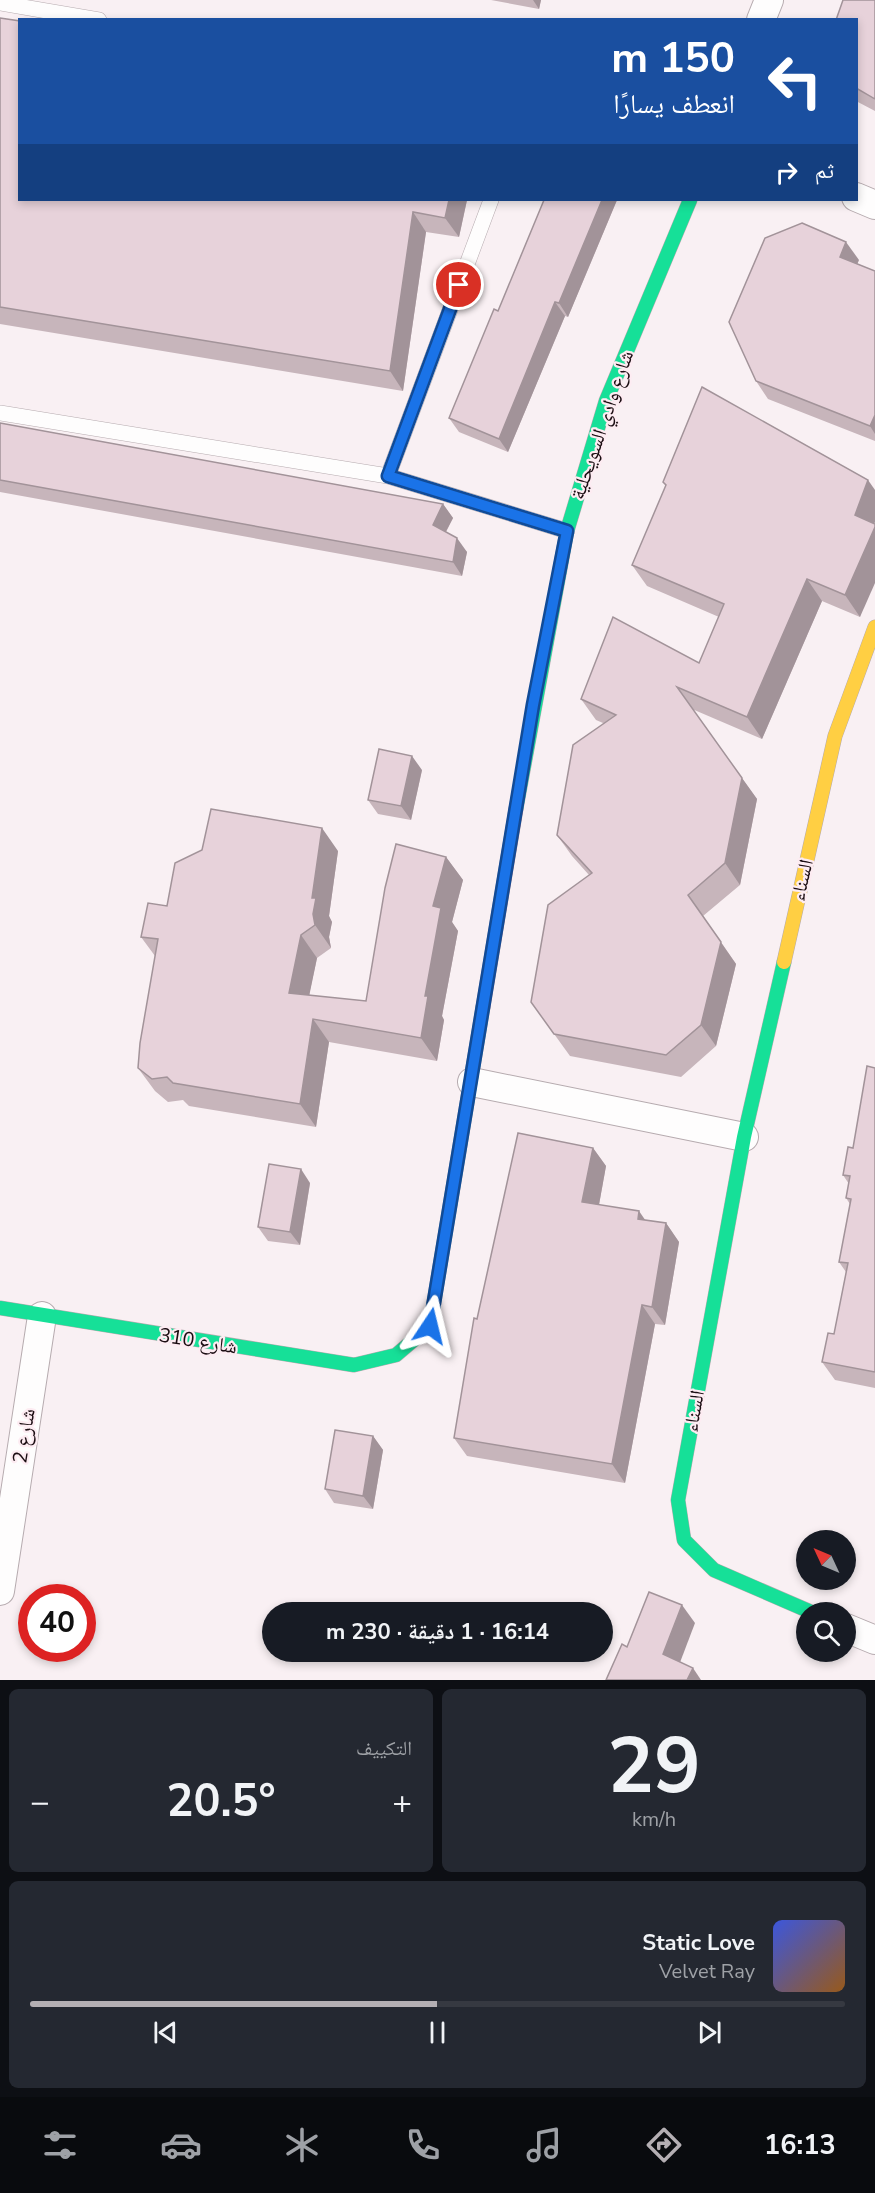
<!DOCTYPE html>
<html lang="ar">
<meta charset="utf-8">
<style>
body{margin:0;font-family:"Nunito Sans","Noto Naskh Arabic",sans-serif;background:#242831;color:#f1f3f6;direction:rtl;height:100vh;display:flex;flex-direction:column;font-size:22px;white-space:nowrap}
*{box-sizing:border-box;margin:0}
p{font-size:20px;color:#9ea1a6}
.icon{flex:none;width:33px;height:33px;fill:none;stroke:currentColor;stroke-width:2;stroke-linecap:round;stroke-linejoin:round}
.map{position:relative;height:1680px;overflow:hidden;direction:ltr}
.details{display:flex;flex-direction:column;gap:9px;padding:9px;background:#0d0f14;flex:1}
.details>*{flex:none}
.banner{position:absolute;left:18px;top:18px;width:840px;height:183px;border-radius:0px;box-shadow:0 3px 9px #0003;direction:rtl;background:#1a4fa0;color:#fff;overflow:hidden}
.needle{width:39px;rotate:314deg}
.fabs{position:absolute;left:796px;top:1530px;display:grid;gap:12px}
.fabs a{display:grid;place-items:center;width:60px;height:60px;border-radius:50%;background:#171b24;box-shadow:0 3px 9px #0003;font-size:30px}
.speed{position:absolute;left:18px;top:1584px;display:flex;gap:12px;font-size:30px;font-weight:700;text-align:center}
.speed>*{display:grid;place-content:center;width:78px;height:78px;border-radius:50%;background:#171b24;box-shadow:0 3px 9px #0003;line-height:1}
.speed .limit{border:9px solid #d22;background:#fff;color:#111}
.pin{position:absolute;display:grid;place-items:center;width:51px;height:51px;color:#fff;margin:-26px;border:3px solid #fff;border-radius:50%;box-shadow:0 2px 6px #0007}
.me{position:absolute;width:66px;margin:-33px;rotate:10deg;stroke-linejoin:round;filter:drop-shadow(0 0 4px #0008)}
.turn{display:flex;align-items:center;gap:21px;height:126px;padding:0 24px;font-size:27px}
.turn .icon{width:78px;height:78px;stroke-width:2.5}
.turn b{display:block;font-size:42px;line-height:51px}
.then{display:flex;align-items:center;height:57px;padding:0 24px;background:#0003;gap:12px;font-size:22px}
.big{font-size:45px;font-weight:700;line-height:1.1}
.details .tile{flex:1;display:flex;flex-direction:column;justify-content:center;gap:9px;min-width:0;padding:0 21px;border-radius:9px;background:#242831}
.details .dial{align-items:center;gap:0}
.dial b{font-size:78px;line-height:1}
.song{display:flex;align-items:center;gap:18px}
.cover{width:72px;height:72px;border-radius:9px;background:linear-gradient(135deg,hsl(230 70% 55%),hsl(30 70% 35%))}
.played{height:6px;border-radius:3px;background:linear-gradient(90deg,#b4afb3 50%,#363941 50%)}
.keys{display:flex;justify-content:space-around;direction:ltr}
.heat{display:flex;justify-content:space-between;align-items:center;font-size:33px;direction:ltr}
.details .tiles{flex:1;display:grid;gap:9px;grid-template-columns:1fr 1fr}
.tile:last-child{grid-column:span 2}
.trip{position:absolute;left:262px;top:1602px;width:351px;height:60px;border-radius:30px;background:#171b24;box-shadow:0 3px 9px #0003;font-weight:700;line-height:60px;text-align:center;direction:rtl}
.menu{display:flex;height:96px;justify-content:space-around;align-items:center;background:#090b0e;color:#9ea1a6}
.menu .icon{width:42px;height:42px}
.menu .on{color:#b4afb3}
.menu b{font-size:27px;color:#f1f3f6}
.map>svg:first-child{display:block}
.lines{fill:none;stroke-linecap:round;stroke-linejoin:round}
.lane-casing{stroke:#b6abaf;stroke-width:16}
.street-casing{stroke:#b6abaf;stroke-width:30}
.fast-casing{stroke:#b6abaf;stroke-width:15}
.slow-casing{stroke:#b6abaf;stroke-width:15}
.jam-casing{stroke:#b6abaf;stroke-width:15}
.lane{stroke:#fefdfd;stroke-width:15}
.street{stroke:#fefdfd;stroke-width:28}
.fast{stroke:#16e098;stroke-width:14}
.slow{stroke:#ffcf43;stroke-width:14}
.jam{stroke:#f24e42;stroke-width:14}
.wall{fill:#c7b5bb}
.shaded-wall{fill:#a29399}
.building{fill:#e7d2da;stroke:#a29399;stroke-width:1.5}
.route-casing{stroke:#114b97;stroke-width:15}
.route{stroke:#1a73e8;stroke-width:10}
.labels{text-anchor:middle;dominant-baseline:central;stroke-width:4.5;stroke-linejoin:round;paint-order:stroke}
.street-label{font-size:20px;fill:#1b0d12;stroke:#fdecf2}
</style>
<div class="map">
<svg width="875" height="1680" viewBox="0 0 875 1680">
<rect width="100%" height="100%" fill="#f9f0f3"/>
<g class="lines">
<g class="lane-casing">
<g id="lane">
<path d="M0,3L99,20"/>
<path d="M0,413L388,476L567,531"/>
<path d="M388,476L491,200"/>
</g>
</g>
<g class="street-casing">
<g id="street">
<path d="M761,20L769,0"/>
<path d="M856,197L875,205"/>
<path d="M472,1082L744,1137"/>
<path d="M0,1591L42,1316"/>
<path d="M846,1628L875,1640"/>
</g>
</g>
<g class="fast-casing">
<g id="fast">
<path d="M516,809L567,531L606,401L690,200"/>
<path d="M784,962L744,1137L678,1500L684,1540L714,1570L811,1612"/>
<path d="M0,1308L354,1365L396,1355L430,1326L483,1007"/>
</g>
</g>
<g class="slow-casing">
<path id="slow" d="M784,962L835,736L875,627"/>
</g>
<g class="jam-casing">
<path id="jam" d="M483,1007L516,809"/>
</g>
<use href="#lane" class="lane"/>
<use href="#street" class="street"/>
<use href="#fast" class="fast"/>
<use href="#slow" class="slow"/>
<use href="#jam" class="jam"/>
</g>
<g class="wall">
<path d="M491,0H541L539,9Z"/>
<path d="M875,0V111L856,101V20Z"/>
<path d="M0,18L467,200L459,237L426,232L403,391L0,324Z"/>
<path d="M544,200H617L568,317L565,316L508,452L459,432L449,418L498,311Z"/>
<path d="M859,260L857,264L875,271V441L768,399L756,381Z"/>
<path d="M0,423L443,504L453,518L446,532L467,552L462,576L0,492Z"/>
<path d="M663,482L875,523L860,617L822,601L762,739L692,709L757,799L740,885L703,916L736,964L716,1046L681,1077L570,1056L531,1002L589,875L572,856L557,835L603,723L596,720L581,699L699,663L719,617L647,586L632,565L666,486Z"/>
<path d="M422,770L411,820L378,814L368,800Z"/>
<path d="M338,851L329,916L332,922L329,937L331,948L317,958L309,995L366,1001L446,857L463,880L452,922L458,931L442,1016L444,1020L437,1061L329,1042L316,1127L189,1106L183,1100L168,1102L155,1091L138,1068L155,956L141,937L167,906Z"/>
<path d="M875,1068V1388L835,1380L822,1362L834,1334L846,1272L839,1262L850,1204L846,1198L849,1184L843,1175L853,1148Z"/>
<path d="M593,1148L606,1166L599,1205L645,1220L666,1223L679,1242L665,1325L655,1324L625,1483L467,1456L454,1438L477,1319Z"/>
<path d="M310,1183L300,1245L268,1241L258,1227Z"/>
<path d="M373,1436L383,1450L373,1509L334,1503L325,1489Z"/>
</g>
<g class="shaded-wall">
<path d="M533,0H541L539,9Z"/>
<path d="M449,200H467L459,237L445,218Z"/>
<path d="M602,200H617L568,317L559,303Z"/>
<path d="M413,212L426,232L403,391L390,371Z"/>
<path d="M846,242L859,260L852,275L840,257Z"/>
<path d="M555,302L565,316L508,452L499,439Z"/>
<path d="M875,415V434L870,426Z"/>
<path d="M868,480L875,490V522L870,536L855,515Z"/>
<path d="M443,504L453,518L442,539L433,525Z"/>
<path d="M875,527V583L860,617L845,595Z"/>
<path d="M457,538L467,552L462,576L453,562Z"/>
<path d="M807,579L822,601L762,739L747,717Z"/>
<path d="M412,756L422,770L411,820L401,806Z"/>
<path d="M742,778L757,799L740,885L725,863Z"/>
<path d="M322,828L338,851L329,916L332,922L329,937L331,948L315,925L313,914L312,898Z"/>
<path d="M446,857L463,880L452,922L458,931L442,1016L444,1020L437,1061L421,1038L433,906Z"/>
<path d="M688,895L736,964L716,1046L701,1025Z"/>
<path d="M301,935L317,958L305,1016L289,993Z"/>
<path d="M313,1019L329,1042L316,1127L300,1104Z"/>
<path d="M593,1148L606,1166L596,1221L582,1202Z"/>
<path d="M301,1169L310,1183L300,1245L290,1232Z"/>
<path d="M639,1211L652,1230L638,1219Z"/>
<path d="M666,1223L679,1242L665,1325L652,1307Z"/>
<path d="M642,1305L655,1324L625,1483L612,1464Z"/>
<path d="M373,1436L383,1450L373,1509L363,1496Z"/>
<path d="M682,1605L695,1623L676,1673L663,1654Z"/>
<path d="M693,1668L701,1680H687Z"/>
</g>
<g class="building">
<path d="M843,0H875V99L856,88V20H836Z"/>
<path d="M0,18L20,21V200H449L445,218L413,212L390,371L0,307Z"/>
<path d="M544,200H602L559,303L555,302L499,439L449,418L494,309L498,311Z"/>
<path d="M802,223L846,242L840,257L875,271V415L870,426L756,381L729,322L765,238Z"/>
<path d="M702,387L868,480L855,515L875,524V527L845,595L807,579L747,717L677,687L742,778L725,863L688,895L721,942L701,1025L666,1055L554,1034L531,1002L548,905L592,873L557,835L573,745L616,715L581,699L613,617L699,663L724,604L632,565L666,485L663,482Z"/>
<path d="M0,423L443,504L433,525L457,538L453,562L0,480Z"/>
<path d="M379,749L412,756L401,806L368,800Z"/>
<path d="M211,809L322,828L312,898H316L313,914L315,925L301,935L289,993L366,1001L385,888L396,844L446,857L433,906L441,908L425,996H428L421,1038L313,1019L300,1104L173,1083L167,1077L152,1079L138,1068L140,1043L158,939L141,937L148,903L167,906L175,863L202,850Z"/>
<path d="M867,1066L875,1068V1372L822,1362L828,1333L834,1334L848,1263L839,1262L851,1199L846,1198L850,1176L843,1175L848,1147L853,1148Z"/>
<path d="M518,1133L593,1148L582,1202L639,1211L638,1219L666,1223L652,1307L642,1305L612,1464L454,1438L474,1318L477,1319Z"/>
<path d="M269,1164L301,1169L290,1232L258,1227Z"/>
<path d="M335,1430L373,1436L363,1496L325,1489Z"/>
<path d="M649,1592L682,1605L663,1654L693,1668L687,1680H606L622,1644L627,1647Z"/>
</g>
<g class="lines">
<g class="route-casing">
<path id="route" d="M430,1326L533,705L567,531L388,476L459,285"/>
</g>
<use href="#route" class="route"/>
</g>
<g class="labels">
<g class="street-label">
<text transform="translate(602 425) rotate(-71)">شارع وادي السويحلية</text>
<text transform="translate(802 880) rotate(-77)">السناء</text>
<text transform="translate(198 1341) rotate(9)">شارع 310</text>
<text transform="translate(694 1411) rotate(-80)">السناء</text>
<text transform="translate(24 1436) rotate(-81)">شارع 2</text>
</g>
</g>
</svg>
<div class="fabs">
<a><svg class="needle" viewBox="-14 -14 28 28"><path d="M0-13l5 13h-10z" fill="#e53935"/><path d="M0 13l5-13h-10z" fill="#9ea1a6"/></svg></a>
<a><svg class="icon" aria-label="search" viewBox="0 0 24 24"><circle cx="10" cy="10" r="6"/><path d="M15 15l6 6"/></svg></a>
</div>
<div class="speed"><div class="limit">40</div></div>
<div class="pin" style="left:459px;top:285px;background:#d93025"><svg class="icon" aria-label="arrive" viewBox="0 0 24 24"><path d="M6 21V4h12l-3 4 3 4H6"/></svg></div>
<svg class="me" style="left:430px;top:1326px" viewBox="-20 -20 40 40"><path d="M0-17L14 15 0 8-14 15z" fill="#1a73e8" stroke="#fff" stroke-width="4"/></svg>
<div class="trip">16:14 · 1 دقيقة · 230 m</div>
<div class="banner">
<div class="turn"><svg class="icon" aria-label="left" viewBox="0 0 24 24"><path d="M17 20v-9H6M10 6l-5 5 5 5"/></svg><div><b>150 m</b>انعطف يسارًا</div></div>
<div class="then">ثم<svg class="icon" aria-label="right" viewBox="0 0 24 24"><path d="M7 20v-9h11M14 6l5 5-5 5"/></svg></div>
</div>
</div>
<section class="details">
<div class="tiles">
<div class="tile dial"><b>29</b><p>km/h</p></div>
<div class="tile"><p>التكييف</p>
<div class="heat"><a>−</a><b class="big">20.5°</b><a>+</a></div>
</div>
<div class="tile">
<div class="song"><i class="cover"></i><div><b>Static Love</b><p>Velvet Ray</p></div></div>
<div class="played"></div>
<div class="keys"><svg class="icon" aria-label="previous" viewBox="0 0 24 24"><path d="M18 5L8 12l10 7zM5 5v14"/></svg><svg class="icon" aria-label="pause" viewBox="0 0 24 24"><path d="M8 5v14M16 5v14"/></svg><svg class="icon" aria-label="next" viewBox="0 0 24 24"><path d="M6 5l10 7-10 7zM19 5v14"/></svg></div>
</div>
</div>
</section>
<nav class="menu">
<b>16:13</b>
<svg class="icon on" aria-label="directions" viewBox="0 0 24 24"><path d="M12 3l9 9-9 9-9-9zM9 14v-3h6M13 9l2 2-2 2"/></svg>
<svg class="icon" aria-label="music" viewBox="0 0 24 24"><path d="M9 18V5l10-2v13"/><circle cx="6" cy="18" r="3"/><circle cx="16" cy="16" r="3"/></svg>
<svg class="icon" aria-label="phone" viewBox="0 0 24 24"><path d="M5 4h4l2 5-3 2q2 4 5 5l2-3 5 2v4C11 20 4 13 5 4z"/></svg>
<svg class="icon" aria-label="climate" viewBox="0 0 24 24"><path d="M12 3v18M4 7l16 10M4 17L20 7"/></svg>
<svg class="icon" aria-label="car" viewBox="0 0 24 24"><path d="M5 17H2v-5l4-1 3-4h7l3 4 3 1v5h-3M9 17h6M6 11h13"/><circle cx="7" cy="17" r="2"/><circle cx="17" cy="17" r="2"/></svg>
<svg class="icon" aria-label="filters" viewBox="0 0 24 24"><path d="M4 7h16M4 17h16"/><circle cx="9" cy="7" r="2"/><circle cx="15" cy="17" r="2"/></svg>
</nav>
